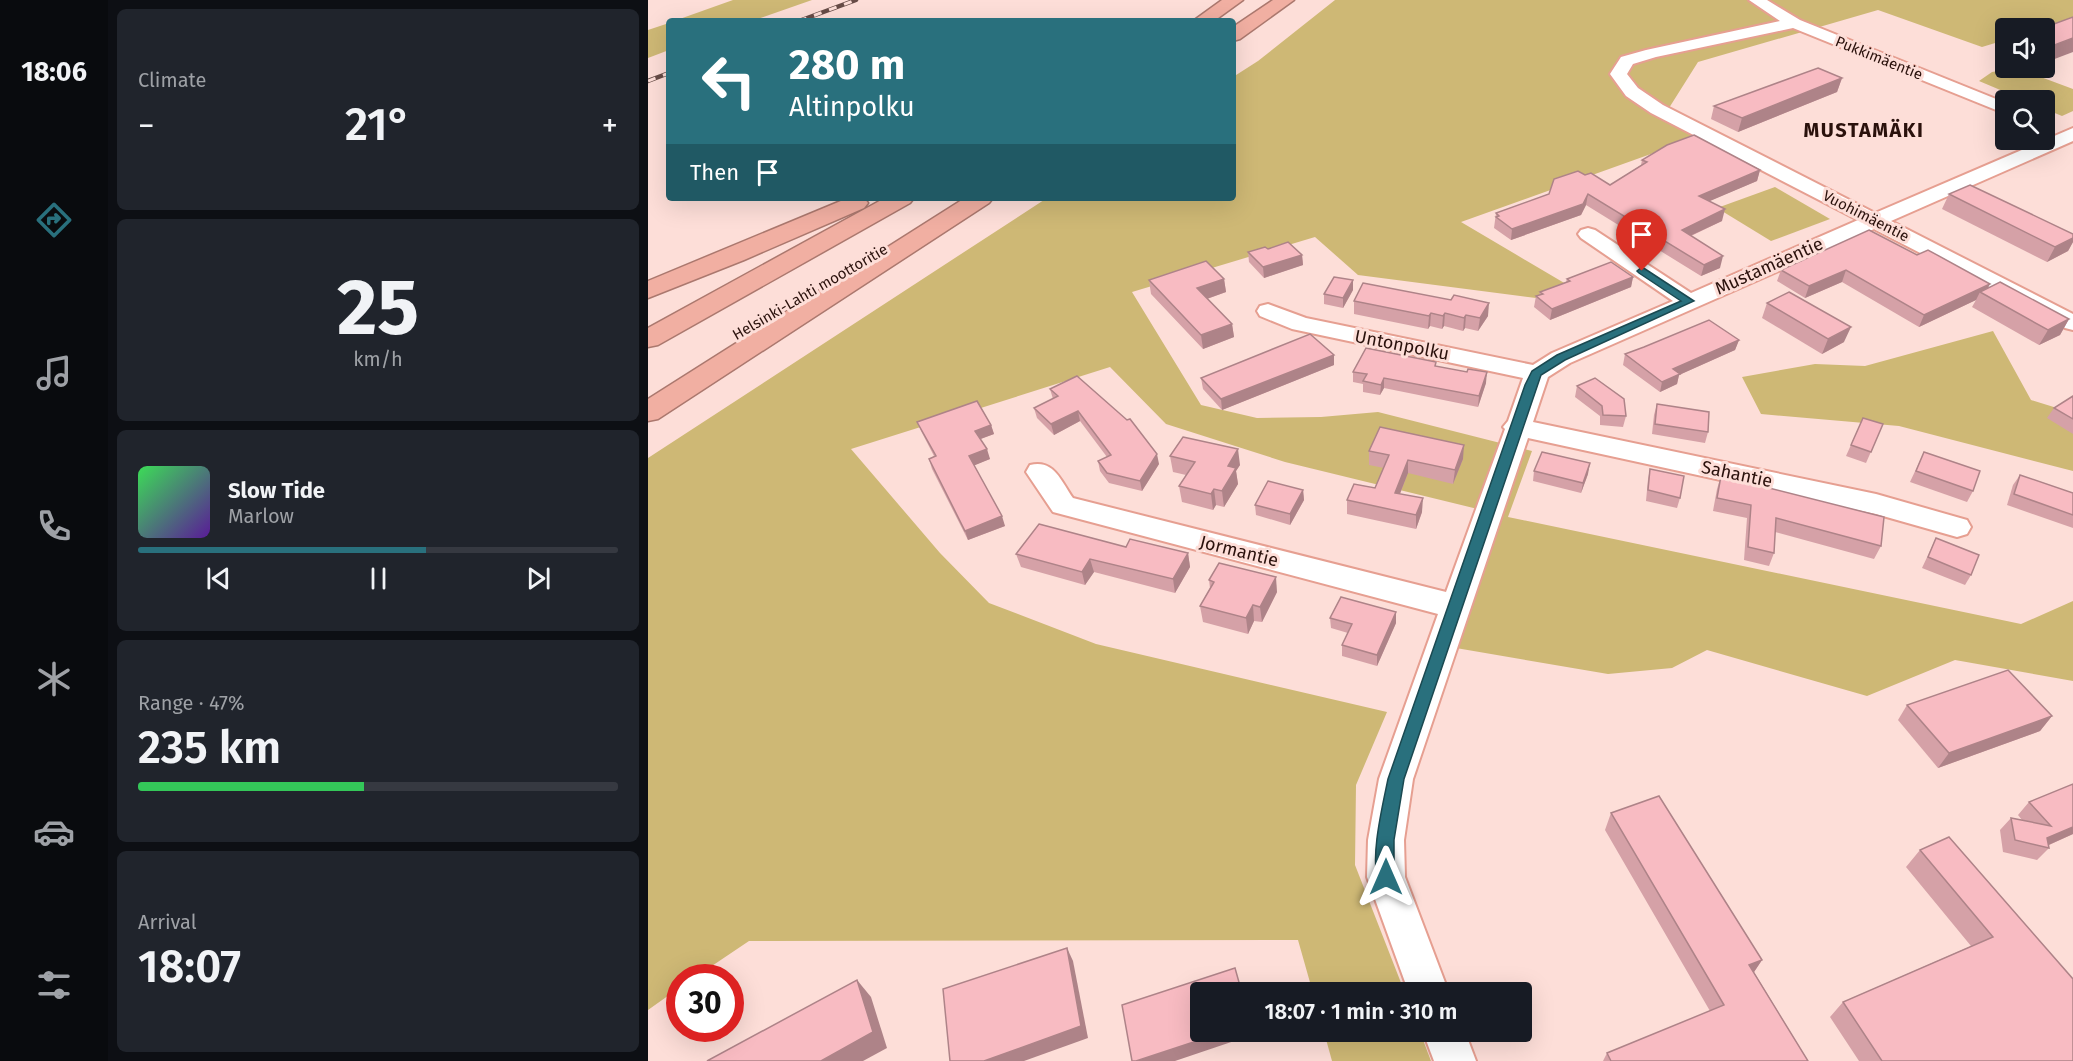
<!DOCTYPE html>
<meta charset="utf-8">
<style>
body{margin:0;font-family:"Fira Sans",sans-serif;background:#20242c;color:#f1f3f6;height:100vh;display:flex;flex-direction:column;font-size:22px;white-space:nowrap}
*{box-sizing:border-box;margin:0}
p{font-size:20px;color:#9ea1a6}
.icon{flex:none;width:33px;height:33px;fill:none;stroke:currentColor;stroke-width:2;stroke-linecap:round;stroke-linejoin:round}
.map{position:relative;flex:1;overflow:hidden}
.details{display:flex;flex-direction:column;gap:9px;padding:9px;background:#0d0f14;width:540px}
.details>*{flex:none}
.hud{position:absolute;left:18px;top:18px;width:570px;height:183px;border-radius:6px;box-shadow:0 6px 24px #0002;background:#29707d;color:#fff;overflow:hidden}
.buttons{position:absolute;left:1347px;top:18px;display:grid;gap:12px}
.buttons a{display:grid;place-items:center;width:60px;height:60px;border-radius:6px;background:#171b24;box-shadow:0 6px 24px #0002;font-size:30px}
.speed{position:absolute;left:18px;top:964px;display:flex;gap:12px;font-size:30px;font-weight:700;text-align:center}
.speed>*{display:grid;place-content:center;width:78px;height:78px;border-radius:50%;background:#171b24;box-shadow:0 6px 24px #0002;line-height:1}
.speed .limit{border:9px solid #d22;background:#fff;color:#111}
.pin{position:absolute;display:grid;place-items:center;width:51px;height:51px;color:#fff;margin:-62px -26px;border-radius:50% 50% 50% 0;rotate:-45deg;box-shadow:0 0 6px #0007}
.pin .icon{rotate:45deg}
.me{position:absolute;width:66px;margin:-33px;rotate:0deg;stroke-linejoin:round;filter:drop-shadow(0 0 4px #0008)}
.turn{display:flex;align-items:center;gap:21px;height:126px;padding:0 24px;font-size:27px}
.turn .icon{width:78px;height:78px;stroke-width:2.5}
.turn b{display:block;font-size:42px;line-height:51px}
.then{display:flex;align-items:center;height:57px;padding:0 24px;background:#0003;gap:12px;font-size:22px}
.big{font-size:45px;font-weight:600;line-height:1.1}
.details .card{flex:1;display:flex;flex-direction:column;justify-content:center;gap:9px;min-width:0;padding:0 21px;border-radius:9px;background:#20242c}
.details .dial{align-items:center;gap:0}
.dial b{font-size:78px;line-height:1}
.song{display:flex;align-items:center;gap:18px}
.cover{width:72px;height:72px;border-radius:9px;background:linear-gradient(135deg,hsl(130 70% 55%),hsl(270 70% 35%))}
.played{height:6px;border-radius:3px;background:linear-gradient(90deg,#29707d 60%,#363941 60%)}
.keys{display:flex;justify-content:space-around;direction:ltr}
.heat{display:flex;justify-content:space-between;align-items:center;font-size:33px;direction:ltr}
.charge{height:9px;border-radius:4px;background:linear-gradient(90deg,#34c759 47%,#363941 0)}
.trip{position:absolute;left:542px;top:982px;width:342px;height:60px;border-radius:6px;background:#171b24;box-shadow:0 6px 24px #0002;font-weight:600;line-height:60px;text-align:center}
main{display:flex;flex:1;min-height:0}
.tabs{display:flex;flex-direction:column;width:108px;justify-content:space-around;align-items:center;background:#090b0e;color:#9ea1a6}
.tabs .icon{width:42px;height:42px}
.tabs .on{color:#29707d}
.tabs b{font-size:27px;color:#f1f3f6}
.map>svg:first-child{display:block}
.green{fill:#ceb875}
.lines{fill:none;stroke-linecap:round;stroke-linejoin:round}
.minor-casing{stroke:#e69f91;stroke-width:4}
.highway-casing{stroke:#ab786e;stroke-width:3}
.minor{fill:#fff;fill-rule:evenodd}
.highway{fill:#f1afa2;fill-rule:evenodd}
.rail-casing{stroke:#674c47;stroke-width:4.5}
.rail{stroke:#fdded8;stroke-width:3;stroke-dasharray:8;stroke-linecap:butt}
.wall{fill:#d5a1a7}
.shaded-wall{fill:#ae8388}
.building{fill:#f8bbc2;stroke:#ae8388;stroke-width:1.5}
.route{fill:#29707d;stroke:#1b4951;stroke-width:1.5}
.labels{text-anchor:middle;dominant-baseline:central;stroke-width:6;stroke-linejoin:round;paint-order:stroke}
.far-street-label{font-size:15px;fill:#2a110c;stroke:#fdded8}
.street-label{font-size:18px;fill:#2a110c;stroke:#fdded8}
.far-district-label{font-size:20px;font-weight:bold;letter-spacing:1.5px;fill:#2a110c;stroke:#fdded8}
</style>
<main>
<nav class="tabs">
<b>18:06</b>
<svg class="icon on" aria-label="directions" viewBox="0 0 24 24"><path d="M12 3l9 9-9 9-9-9zM9 14v-3h6M13 9l2 2-2 2"/></svg>
<svg class="icon" aria-label="music" viewBox="0 0 24 24"><path d="M9 18V5l10-2v13"/><circle cx="6" cy="18" r="3"/><circle cx="16" cy="16" r="3"/></svg>
<svg class="icon" aria-label="phone" viewBox="0 0 24 24"><path d="M5 4h4l2 5-3 2q2 4 5 5l2-3 5 2v4C11 20 4 13 5 4z"/></svg>
<svg class="icon" aria-label="climate" viewBox="0 0 24 24"><path d="M12 3v18M4 7l16 10M4 17L20 7"/></svg>
<svg class="icon" aria-label="car" viewBox="0 0 24 24"><path d="M5 17H2v-5l4-1 3-4h7l3 4 3 1v5h-3M9 17h6M6 11h13"/><circle cx="7" cy="17" r="2"/><circle cx="17" cy="17" r="2"/></svg>
<svg class="icon" aria-label="filters" viewBox="0 0 24 24"><path d="M4 7h16M4 17h16"/><circle cx="9" cy="7" r="2"/><circle cx="15" cy="17" r="2"/></svg>
</nav>
<section class="details">
<div class="card"><p>Climate</p>
<div class="heat"><a>−</a><b class="big">21°</b><a>+</a></div>
</div>
<div class="card dial"><b>25</b><p>km/h</p></div>
<div class="card">
<div class="song"><i class="cover"></i><div><b>Slow Tide</b><p>Marlow</p></div></div>
<div class="played"></div>
<div class="keys"><svg class="icon" aria-label="previous" viewBox="0 0 24 24"><path d="M18 5L8 12l10 7zM5 5v14"/></svg><svg class="icon" aria-label="pause" viewBox="0 0 24 24"><path d="M8 5v14M16 5v14"/></svg><svg class="icon" aria-label="next" viewBox="0 0 24 24"><path d="M6 5l10 7-10 7zM19 5v14"/></svg></div>
</div>
<div class="card"><p>Range · 47%</p><b class="big">235 km</b><div class="charge"></div></div>
<div class="card"><p>Arrival</p><b class="big">18:07</b></div>
</section>
<div class="map">
<svg width="1425" height="1061" viewBox="0 0 1425 1061">
<rect width="100%" height="100%" fill="#fdded8"/>
<g class="green">
<path d="M85,0H164L104,21H26Z"/>
<path d="M687,0H1425V19L1394,28H1358L1357,40L1334,47L1230,10L1050,62L1021,108L1067,131L813,222L918,284L888,298L710,275L667,237L484,292L553,405L609,418L673,417L730,412L884,451L860,517L1373,624L1425,601V681L1307,660L1219,696L1059,650L1024,668L960,674L808,648L846,513L637,462L518,424L462,367L203,449L292,553L341,603L448,644L739,712L708,785L707,865L757,993H665L650,940L101,941L46,978H32L31,988L0,1010V458L399,198H585V77L610,61Z"/>
<path d="M21,23V50L0,58V30Z"/>
<path d="M1369,68L1425,89V111L1414,116L1397,109L1396,100H1376L1331,81L1344,72Z"/>
<path d="M1127,187L1182,219L1123,241L1069,208Z"/>
<path d="M1345,331L1383,400L1425,413V471L1251,426L1113,414L1094,377L1167,364L1217,366Z"/>
<path d="M676,1032H772L783,1061H684Z"/>
</g>
<g class="lines">
<g class="minor-casing">
<g id="minor">
<path d="M1101,0H1119L1152,20L1358,103V114L1145,28L1008,57L985,64L979,74L990,88L1015,105L1227,213L1425,128V141L1243,221L1425,314V330L1417,328L1226,229L922,363L900,377L885,422L1228,494L1319,520L1323,527L1319,534L1309,537L1228,514L880,438L765,779L756,840L757,877L801,993H761L719,877L720,840L731,779L790,614L405,512L378,472L382,465C406,459 413,481 425,498L798,592L857,429L855,427L860,421L875,378L644,329L612,316L609,311L612,306L620,304L658,318L885,365L904,353L1025,301L933,238L930,234L933,230L940,228L947,230L1043,293L1210,220L1003,113L978,96L962,74L973,57L998,50L1132,21Z"/>
<path d="M775,1032H817L828,1061H786Z"/>
</g>
</g>
<g class="highway-casing">
<g id="highway">
<path d="M574,0H595L566,21H545Z"/>
<path d="M625,0H646L592,39L585,41V27Z"/>
<path d="M200,198H216L220,203L216,208L96,260L0,298V281Z"/>
<path d="M237,198H266L262,203L10,345L0,347V328Z"/>
<path d="M317,198H345L341,203L10,419L0,421V399Z"/>
</g>
</g>
<use href="#minor" class="minor"/>
<use href="#highway" class="highway"/>
<g class="rail-casing">
<g id="rail">
<path d="M151,21L208,0"/>
<path d="M0,81L21,73"/>
</g>
</g>
<use href="#rail" class="rail"/>
</g>
<g class="wall">
<path d="M1194,78L1189,92L1090,132L1063,119L1066,106Z"/>
<path d="M994,160L1112,170L1109,181L1061,201L1074,221L1043,236L1072,268L1053,276L938,205L933,215L863,240L846,228L848,213L901,194L937,175L962,185L993,165Z"/>
<path d="M1301,194L1425,234V242L1420,251L1399,262L1294,209Z"/>
<path d="M620,249L654,255L655,265L616,278L601,262L600,252Z"/>
<path d="M1269,255L1340,288L1421,319L1412,335L1391,345L1324,307L1328,300L1271,327L1194,282L1157,298L1129,281L1133,270Z"/>
<path d="M985,277L983,287L902,320L886,307L888,296L891,295L892,292L918,282L919,279Z"/>
<path d="M576,279L578,292L559,299L584,324L586,337L555,349L503,294L501,280Z"/>
<path d="M705,290L695,308L676,304V294Z"/>
<path d="M706,301L840,316L830,331L817,328L815,331L796,326L794,329L782,326L780,329L706,314Z"/>
<path d="M1119,303L1196,342L1174,354L1114,318Z"/>
<path d="M1091,340L1087,350L1031,375L1029,384L1012,392L975,365L977,354L996,347Z"/>
<path d="M686,355V365L574,410L555,389L553,378Z"/>
<path d="M788,366L838,383L830,407L736,388L732,395L715,392V384L705,382V372Z"/>
<path d="M929,386L978,416L975,427L952,425V416L927,397Z"/>
<path d="M402,389L511,464L494,491L461,483L452,471L450,461L459,457L432,421L406,435L389,418L386,408L405,399Z"/>
<path d="M1425,396V434L1399,418L1406,408Z"/>
<path d="M1009,404L1060,432L1057,443L1004,434L1006,415Z"/>
<path d="M1215,418L1235,424L1218,463L1198,456Z"/>
<path d="M269,422L343,425L346,434L332,439L342,459L326,465L357,526L320,540L284,469L281,459L286,456L273,431Z"/>
<path d="M721,451L815,459L805,484L760,473L752,494L774,512L768,529L699,514V500L727,488L736,468L721,465Z"/>
<path d="M1276,452L1325,491L1319,502L1262,482Z"/>
<path d="M522,456L592,465L588,471L590,484L576,507L568,505L565,510L534,502L531,486L538,475L525,472Z"/>
<path d="M1002,469L1032,498L1029,508L998,501L1000,479Z"/>
<path d="M886,471L940,474L933,493L885,481Z"/>
<path d="M1372,475L1425,493V528L1359,505L1365,485Z"/>
<path d="M1073,476L1233,546L1226,559L1127,532L1126,553L1121,566L1096,560L1099,518L1065,511L1069,489Z"/>
<path d="M655,490L656,500L642,525L608,515L607,505Z"/>
<path d="M1288,538L1323,575L1317,585L1274,568Z"/>
<path d="M478,547L540,553L542,567L527,593L446,572L437,585L373,567L368,554Z"/>
<path d="M561,580L629,592L614,622L606,621L600,634L555,622L552,606L562,588Z"/>
<path d="M748,612V623L729,666L694,656V645L700,633L683,628L682,618Z"/>
<path d="M1259,705L1404,716L1392,731L1290,768L1250,720Z"/>
<path d="M1425,784V834L1401,845V848L1389,860L1355,852L1352,830L1363,818L1374,820L1370,815L1381,802Z"/>
<path d="M963,813L1114,960L1106,972L1160,1061H955L959,1053L1062,1011L957,830Z"/>
<path d="M1272,850L1425,979V1061H1211L1182,1017L1195,1002L1323,946L1258,867Z"/>
</g>
<g class="shaded-wall">
<path d="M1425,38V52L1396,63V49Z"/>
<path d="M1194,78L1189,92L1090,132L1094,118Z"/>
<path d="M1112,170L1109,181L1048,207L1051,196Z"/>
<path d="M940,194L938,205L933,215L863,240L864,229Z"/>
<path d="M1077,209L1074,221L1031,241L1034,230Z"/>
<path d="M1425,238V242L1420,251L1399,262L1407,247Z"/>
<path d="M654,255L655,265L616,278L615,267Z"/>
<path d="M1075,256L1072,268L1053,276L1056,265Z"/>
<path d="M1198,270L1194,282L1157,298L1161,286Z"/>
<path d="M985,277L983,287L902,320L904,309Z"/>
<path d="M576,279L578,292L550,302L549,288Z"/>
<path d="M705,280V290L695,308V298Z"/>
<path d="M1342,284L1337,294L1332,292L1328,300L1271,327L1276,315Z"/>
<path d="M841,303L840,316L830,331L832,318Z"/>
<path d="M783,313L782,326L780,329L781,316Z"/>
<path d="M797,313L796,326L794,329L795,316Z"/>
<path d="M818,315L817,328L815,331L816,318Z"/>
<path d="M1421,319L1412,335L1391,345L1400,330Z"/>
<path d="M584,324L586,337L555,349L553,335Z"/>
<path d="M1203,327L1196,342L1174,354L1180,339Z"/>
<path d="M1091,340L1087,350L1031,375L1029,384L1012,392L1014,382L1025,369Z"/>
<path d="M686,355V365L574,410L573,399Z"/>
<path d="M839,372L838,383L830,407L831,396Z"/>
<path d="M736,378V388L732,395L733,385Z"/>
<path d="M430,411L432,421L406,435L403,424Z"/>
<path d="M343,425L346,434L330,440L327,431Z"/>
<path d="M816,445L815,459L805,484L807,470Z"/>
<path d="M339,449L342,459L325,466L321,456Z"/>
<path d="M590,449L592,465L588,471L590,484L576,507L574,491L580,466Z"/>
<path d="M509,454L511,464L494,491L492,481Z"/>
<path d="M760,460V473L747,506V493Z"/>
<path d="M942,463L940,474L933,493L935,483Z"/>
<path d="M566,489L568,505L565,510L563,494Z"/>
<path d="M655,490L656,500L642,525V514Z"/>
<path d="M775,498L774,512L768,529V515Z"/>
<path d="M354,516L357,526L320,540L317,531Z"/>
<path d="M540,553L542,567L527,593L525,579Z"/>
<path d="M442,559L446,572L437,585L434,572Z"/>
<path d="M628,577L629,592L614,622L612,607Z"/>
<path d="M605,605L606,621L600,634L598,618Z"/>
<path d="M748,612V623L729,666V655Z"/>
<path d="M1404,716L1392,731L1290,768L1301,753Z"/>
<path d="M1425,827V834L1396,847L1399,838Z"/>
<path d="M419,948L425,961L440,1038L376,1061H336Z"/>
<path d="M1114,960L1104,975L1101,965Z"/>
<path d="M209,980L223,997L239,1048L215,1061H173Z"/>
<path d="M576,1032H603L604,1035L527,1061H488Z"/>
</g>
<g class="building">
<path d="M1425,17V38L1396,49V28H1395Z"/>
<path d="M1170,68L1194,78L1094,118L1066,106Z"/>
<path d="M1046,135L1112,170L1051,196L1077,209L1034,230L1075,256L1056,265L940,194L935,204L864,229L848,217L851,216L848,213L901,194L906,179L930,171L937,175L943,173L962,185L999,162L994,160L1019,145Z"/>
<path d="M1322,185L1425,234V238L1407,247L1301,194Z"/>
<path d="M1221,230L1269,255L1280,250L1342,284L1276,315L1198,270L1161,286L1133,270Z"/>
<path d="M640,242L654,255L615,267L600,252L617,247L620,249Z"/>
<path d="M558,261L576,279L549,288L584,324L553,335L501,280Z"/>
<path d="M963,262L985,277L904,309L888,296L895,294L892,292L922,281L919,279Z"/>
<path d="M686,277L705,280L695,298L676,294Z"/>
<path d="M1352,282L1421,319L1400,330L1332,292Z"/>
<path d="M715,283L803,300L806,295L841,303L832,318L818,315L816,318L797,313L795,316L783,313L781,316L706,301Z"/>
<path d="M1141,292L1203,327L1180,339L1119,303Z"/>
<path d="M1061,320L1091,340L1025,369L1032,374L1014,382L977,354L996,347Z"/>
<path d="M662,334L686,355L573,399L553,378Z"/>
<path d="M718,348L788,362L787,366L819,372L820,369L839,372L831,396L736,378L733,385L715,381L719,374L705,372Z"/>
<path d="M429,376L479,420L482,419L509,454L492,481L459,473L450,461L463,455L430,411L403,424L386,408L410,396L402,389Z"/>
<path d="M947,378L976,399L978,416L955,415L954,406L929,386Z"/>
<path d="M1425,396V419L1406,408Z"/>
<path d="M329,401L343,425L327,431L339,449L321,456L354,516L317,531L281,459L288,456L269,422Z"/>
<path d="M1009,404L1061,412L1060,432L1007,424Z"/>
<path d="M1215,418L1235,424L1223,452L1203,445Z"/>
<path d="M732,427L816,445L807,470L760,460L747,493L775,498L768,515L699,500L706,484L727,488L741,455L721,451Z"/>
<path d="M535,437L590,449L580,466L588,468L574,491L566,489L563,494L531,486L547,462L522,456Z"/>
<path d="M894,452L942,463L935,483L886,471Z"/>
<path d="M1276,452L1332,471L1325,491L1268,471Z"/>
<path d="M1002,469L1036,476L1032,498L1000,490Z"/>
<path d="M1372,475L1425,493V515L1366,494Z"/>
<path d="M1073,476L1236,517L1233,546L1128,518L1126,553L1100,547L1103,505L1069,498Z"/>
<path d="M620,481L655,490L642,514L607,505Z"/>
<path d="M391,524L478,547L482,539L540,553L525,579L442,559L434,572L368,554Z"/>
<path d="M1288,538L1331,555L1323,575L1280,557Z"/>
<path d="M571,563L628,577L612,607L605,605L598,618L552,606L566,582L561,580Z"/>
<path d="M693,597L748,612L729,655L694,645L704,624L682,618Z"/>
<path d="M1360,670L1404,716L1301,753L1259,705Z"/>
<path d="M1425,784V827L1399,838L1401,848L1367,840L1363,818L1403,826L1381,802Z"/>
<path d="M1011,796L1114,960L1101,965L1160,1061H963L959,1053L1076,1005L963,813Z"/>
<path d="M1301,837L1425,979V1061H1234L1195,1002L1345,937L1272,850Z"/>
<path d="M419,948L433,1026L336,1061H302L295,989Z"/>
<path d="M587,968L594,993H552V1032H576L488,1061H484L474,1005Z"/>
<path d="M209,980L225,1032L173,1061H59Z"/>
</g>
<path class="route" d="M994,267L1046,301L917,360L893,375L756,779L746,840V877L744,883L738,885L731,883C721,860 735,804 740,779L877,385L884,371L909,355L1033,301L991,273L989,271Z"/>
<g class="labels">
<g class="far-street-label">
<text transform="translate(1231 58) rotate(22)">Pukkimäentie</text>
<text transform="translate(1218 216) rotate(27)">Vuohimäentie</text>
<text transform="translate(162 292) rotate(-30)">Helsinki-Lahti moottoritie</text>
</g>
<g class="street-label">
<text transform="translate(1121 266) rotate(-24)">Mustamäentie</text>
<text transform="translate(754 345) rotate(11)">Untonpolku</text>
<text transform="translate(1089 474) rotate(12)">Sahantie</text>
<text transform="translate(591 551) rotate(14)">Jormantie</text>
</g>
<g class="far-district-label">
<text x="1216" y="130">MUSTAMÄKI</text>
</g>
</g>
</svg>
<div class="buttons">
<a><svg class="icon" aria-label="sound" viewBox="0 0 24 24"><path d="M4 9h4l5-4v14l-5-4H4zM17 9q2 3 0 6"/></svg></a>
<a><svg class="icon" aria-label="search" viewBox="0 0 24 24"><circle cx="10" cy="10" r="6"/><path d="M15 15l6 6"/></svg></a>
</div>
<div class="speed"><div class="limit">30</div></div>
<div class="pin" style="left:994px;top:271px;background:#d93025"><svg class="icon" aria-label="arrive" viewBox="0 0 24 24"><path d="M6 21V4h12l-3 4 3 4H6"/></svg></div>
<svg class="me" style="left:738px;top:877px" viewBox="-20 -20 40 40"><path d="M0-17L14 15 0 8-14 15z" fill="#29707d" stroke="#fff" stroke-width="4"/></svg>
<div class="trip">18:07 · 1 min · 310 m</div>
<div class="hud">
<div class="turn"><svg class="icon" aria-label="left" viewBox="0 0 24 24"><path d="M17 20v-9H6M10 6l-5 5 5 5"/></svg><div><b>280 m</b>Altinpolku</div></div>
<div class="then">Then<svg class="icon" aria-label="arrive" viewBox="0 0 24 24"><path d="M6 21V4h12l-3 4 3 4H6"/></svg></div>
</div>
</div>
</main>
